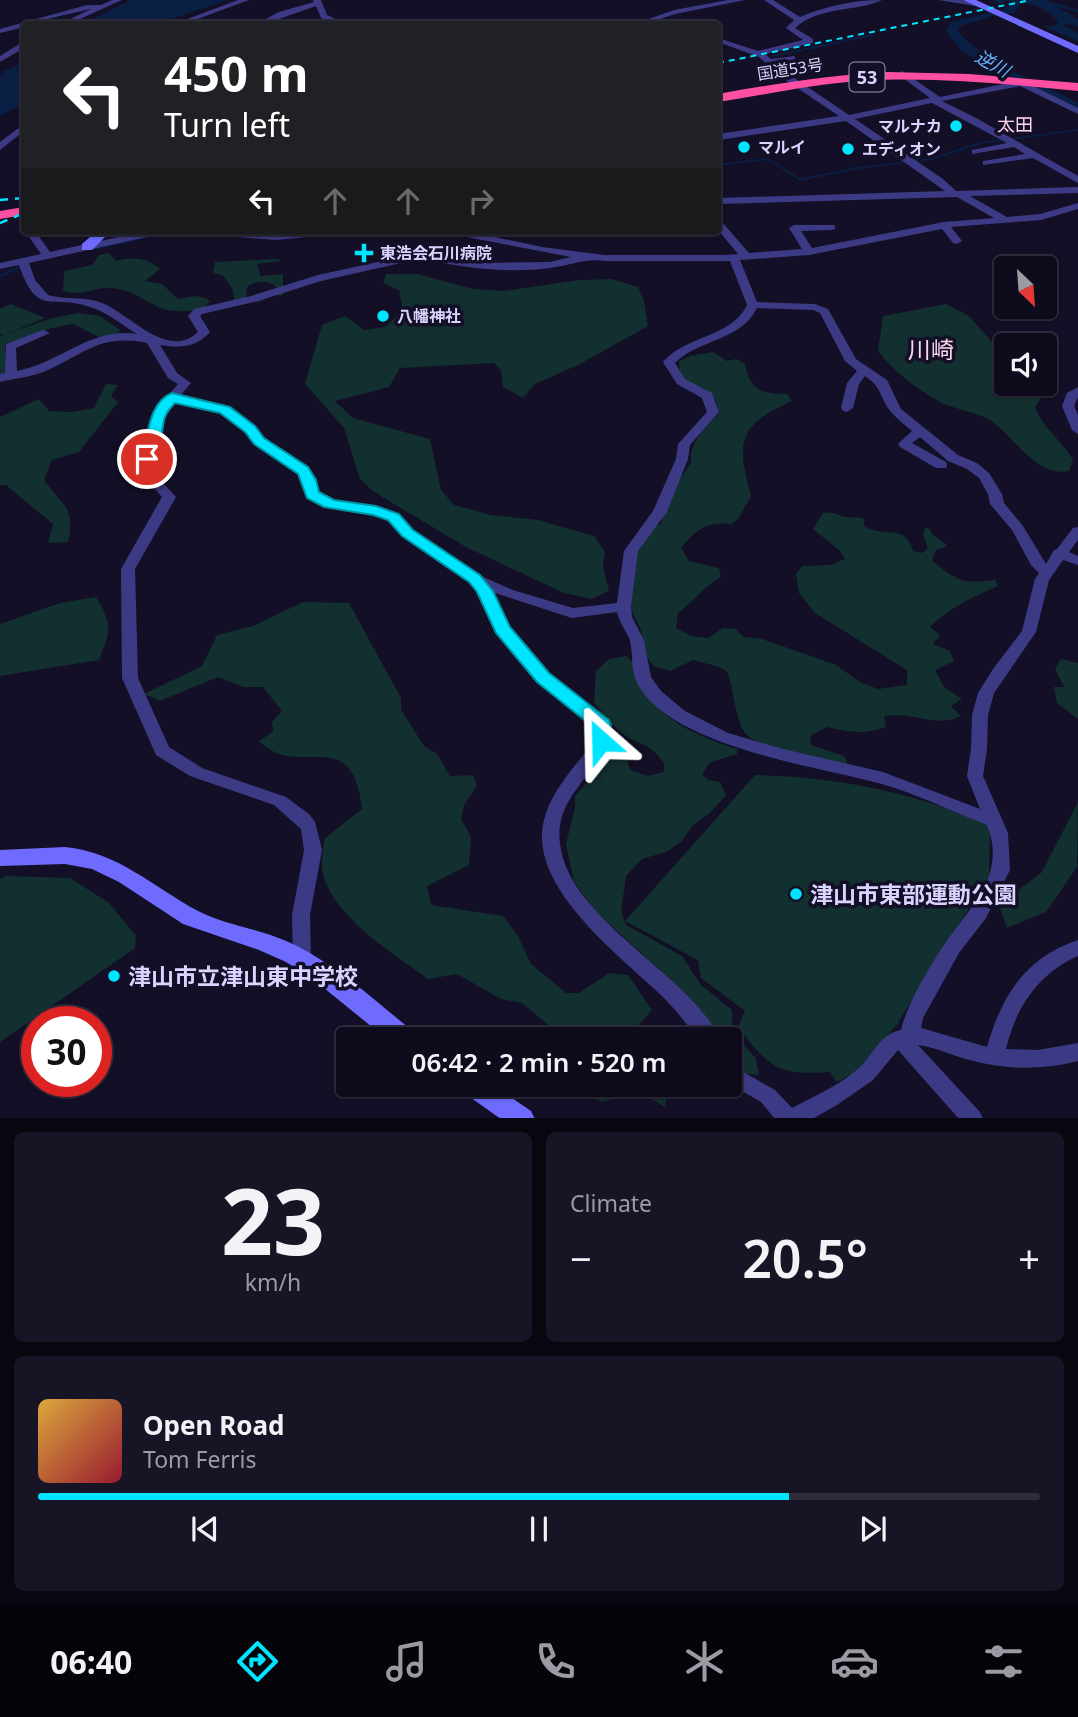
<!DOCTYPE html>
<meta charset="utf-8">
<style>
body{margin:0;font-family:"Noto Sans","Noto Sans JP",sans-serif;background:#171425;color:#f1f3f6;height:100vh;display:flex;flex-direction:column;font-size:26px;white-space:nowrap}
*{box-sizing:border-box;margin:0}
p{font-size:23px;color:#9b9ba3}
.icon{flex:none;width:38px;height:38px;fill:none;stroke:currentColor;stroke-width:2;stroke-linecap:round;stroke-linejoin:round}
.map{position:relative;height:1118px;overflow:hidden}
.panel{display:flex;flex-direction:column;gap:14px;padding:14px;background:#08060f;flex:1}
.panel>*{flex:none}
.hud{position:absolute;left:21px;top:21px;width:700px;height:214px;border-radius:7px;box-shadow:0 2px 5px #0004,0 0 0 2px #2e2b3b;background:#202124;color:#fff;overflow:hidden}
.needle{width:46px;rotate:155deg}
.controls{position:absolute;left:994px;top:256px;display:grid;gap:14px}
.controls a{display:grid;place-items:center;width:63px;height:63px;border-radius:7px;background:#0e0b1c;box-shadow:0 2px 5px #0004,0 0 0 2px #2e2b3b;font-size:35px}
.speed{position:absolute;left:21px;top:1006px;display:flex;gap:14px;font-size:35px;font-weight:700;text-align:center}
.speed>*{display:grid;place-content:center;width:91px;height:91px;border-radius:50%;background:#0e0b1c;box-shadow:0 2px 5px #0004,0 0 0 2px #2e2b3b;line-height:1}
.speed .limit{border:10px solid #d22;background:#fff;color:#111}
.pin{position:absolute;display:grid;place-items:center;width:60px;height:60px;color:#fff;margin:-30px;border:4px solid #fff;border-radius:50%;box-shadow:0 2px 7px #0007}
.me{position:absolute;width:77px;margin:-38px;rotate:335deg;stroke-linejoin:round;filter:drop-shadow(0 0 5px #0008)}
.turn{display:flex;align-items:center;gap:24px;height:147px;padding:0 28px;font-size:32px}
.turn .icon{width:91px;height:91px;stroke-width:2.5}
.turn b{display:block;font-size:49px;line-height:60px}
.lanes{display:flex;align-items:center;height:66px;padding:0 28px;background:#0003;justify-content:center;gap:35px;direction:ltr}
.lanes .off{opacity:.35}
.big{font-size:52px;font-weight:600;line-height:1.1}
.panel .widget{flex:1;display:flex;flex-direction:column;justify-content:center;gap:10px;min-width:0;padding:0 24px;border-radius:10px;background:#171425}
.panel .dial{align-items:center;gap:0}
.dial b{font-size:91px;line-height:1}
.song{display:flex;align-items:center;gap:21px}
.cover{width:84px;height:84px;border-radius:10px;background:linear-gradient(135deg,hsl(40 70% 55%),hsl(350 70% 35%))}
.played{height:7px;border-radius:4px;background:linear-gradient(90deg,#00e5ff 75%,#2e2b3b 75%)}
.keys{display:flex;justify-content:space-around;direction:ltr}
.heat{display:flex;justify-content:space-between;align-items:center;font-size:38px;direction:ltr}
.panel .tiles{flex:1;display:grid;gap:14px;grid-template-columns:1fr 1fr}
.widget:last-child{grid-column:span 2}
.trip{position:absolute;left:336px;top:1027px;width:406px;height:70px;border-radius:7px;background:#0e0b1c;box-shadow:0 2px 5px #0004,0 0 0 2px #2e2b3b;font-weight:600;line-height:70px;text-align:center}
.dock{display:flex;height:112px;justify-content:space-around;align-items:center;background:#06040b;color:#9b9ba3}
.dock .icon{width:49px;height:49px}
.dock .on{color:#00e5ff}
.dock b{font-size:32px;color:#f1f3f6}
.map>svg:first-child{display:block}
.green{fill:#12302f}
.water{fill:#0a1f44}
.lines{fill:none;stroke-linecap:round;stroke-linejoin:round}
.stream-far1{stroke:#0a1f44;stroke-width:2}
.stream{stroke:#0a1f44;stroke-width:2.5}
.river{fill:#0a1f44;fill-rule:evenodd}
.street{fill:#3d3a85;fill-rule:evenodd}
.secondary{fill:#6f6bff;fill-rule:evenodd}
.highway{fill:#ff4fa3;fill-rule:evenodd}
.rail-far1{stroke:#00e5ff;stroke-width:2;stroke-dasharray:6 5;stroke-linecap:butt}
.rail{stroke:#00e5ff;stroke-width:2.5;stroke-dasharray:8 7;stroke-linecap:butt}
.route{fill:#00e5ff;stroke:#0095a6;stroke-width:2}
.poi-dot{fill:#00e5ff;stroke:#130f26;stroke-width:2.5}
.labels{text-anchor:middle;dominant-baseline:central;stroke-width:7;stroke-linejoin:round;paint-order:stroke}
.far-street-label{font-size:16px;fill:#d9d4ff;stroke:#130f26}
.far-poi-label{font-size:16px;font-weight:bold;fill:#d9d4ff;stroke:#130f26;text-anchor:start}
.far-water-label{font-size:18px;font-style:italic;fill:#62b6ff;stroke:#130f26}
.shield{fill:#130f26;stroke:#9e99be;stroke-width:2}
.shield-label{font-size:18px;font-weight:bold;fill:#d9d4ff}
.far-neighbourhood-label{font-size:18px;fill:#ffd6f0;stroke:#130f26}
.quarter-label{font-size:23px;fill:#ffd6f0;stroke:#130f26}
.near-poi-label{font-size:23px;font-weight:bold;fill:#d9d4ff;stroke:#130f26;text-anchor:start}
</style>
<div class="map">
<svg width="1078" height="1119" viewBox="0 0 1078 1119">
<rect width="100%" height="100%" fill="#130f26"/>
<g class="green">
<path d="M109,253L116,261C132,257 147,257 160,269L145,281L162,284L178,299C189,297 200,293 210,301L204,308C152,321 151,292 111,288C94,287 81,297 63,291L64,271L92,265L99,255Z"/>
<path d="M279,259L280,261L257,264L261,276L283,274V295L279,296L277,288C269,280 256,280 247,287L246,298L266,300L244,304L234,301L233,290L224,276L213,273L215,262Z"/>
<path d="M386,274H417L473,289L504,291L579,280L612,279L638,287L644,301L648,326L580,364L535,384L523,398L503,387L501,370L494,363L400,368L389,387L335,401L353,418L430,439L441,490L454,505L491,515L538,520L594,536L605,552L603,566L609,591L591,599L564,593L466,547L374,492L360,479L344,428L305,384L322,325L345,316L364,330L385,327L403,310L399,290L383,283Z"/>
<path d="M11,304L45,318L4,335L0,334V309Z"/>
<path d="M946,304L969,316L1006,358V383H1043L1047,390L1035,407C1043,429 1062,440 1073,460L1069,471C1034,478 1013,432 986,418C971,411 954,409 940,402C918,390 893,371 878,351L883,316Z"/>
<path d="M78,313L100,316L120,330L119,333L99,337L73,324L52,328L5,344L7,375L0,377V336L52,318Z"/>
<path d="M713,352L727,361L736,359L745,364C751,391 760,393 787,394L792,401C738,425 736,441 751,496L738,519L731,524C706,521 697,529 681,548L689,561L719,568L721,577C700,589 697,599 678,613L676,628L691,636L708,638L723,628L735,629L744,637L762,639L836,665L860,682L878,689L907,685V670L815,613L799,593L796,574L802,566L830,565L845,559L839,550L813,529L823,513C835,511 836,515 846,517C854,518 857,516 864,519V526C885,539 905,522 913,551L921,553L928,549L923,535L925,528L930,529L933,535L948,546L936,550L932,560C956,581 963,584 995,580L998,586C978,594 944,611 930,627L940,635L933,644L950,651L954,661L935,670L944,687L962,699L951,706L961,716C935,729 914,711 884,716L886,727C865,735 848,732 827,727L810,736L811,745L844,756L848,764C825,761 765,750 748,736C733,723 734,677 725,670C717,665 702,663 693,660L671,671L654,666L648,659L641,630L631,609L636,549L649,529L661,524L668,496L691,463C689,441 705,429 719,413C714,373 679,398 679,361L690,356Z"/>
<path d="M106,384L118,385L111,396L118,402L79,452L52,460L44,480C63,506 76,508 68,542L48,543L53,524L6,485H0V417L39,399L49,411L71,412L94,408Z"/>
<path d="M96,597C113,627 111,629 99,660L0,676V624L60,603Z"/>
<path d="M303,602L349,603L401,698V710L424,746L437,754L450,776L473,775L477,786L464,805L461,819L471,837L469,865L427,886L431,905L503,916L518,936L531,964L566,993H579L609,973L628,975L652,1010L633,1031L638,1039H553L556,1031L522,1003L501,999L457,974L428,979C394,954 341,922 325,881C320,869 322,850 325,838L362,809C352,720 299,782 259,741L273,732L272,722L282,711L263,687H243L218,677L160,701L144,694L202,666L217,635L253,626Z"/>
<path d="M627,656C639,668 643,684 651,699C665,723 711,741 737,749V754L709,763L702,775L708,780L720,782L726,795L709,814L694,824L681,842L666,852L642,859L626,876L621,912L626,925L682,956L701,985L732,1010V1031L756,1059L759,1075L745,1074L730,1059V1040L716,1039L669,978L594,910L574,881L566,844L575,807V796L609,758L626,759L631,770L648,776L664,772V763C649,744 648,748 629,738C614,730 604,715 594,702L596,671L609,659Z"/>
<path d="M1061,659L1078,663V719L1057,703L1054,687H1064L1055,669Z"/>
<path d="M755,775C837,777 916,792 990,826L989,876L896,1026L855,1073L836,1082L830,1072C777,1076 769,1067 738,1027L745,1011L701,978L698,960L625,921Z"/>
<path d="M1078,802L1077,867L1046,912L1007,928L999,905L1042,872Z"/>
<path d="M6,876L70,878L109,903L136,936L135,948L0,1042V879Z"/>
<path d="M568,1085H665L668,1090L665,1107C638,1090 632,1093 602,1102Z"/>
</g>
<g class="water">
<path d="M131,0H227L157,24H92L96,19H92Z"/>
<path d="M993,0H1045L1078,10V12L1057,7L1078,19V26L1062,24L1078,33V41L1042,26H1054L1059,21L1041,8L1030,4L1005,1L998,5Z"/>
<path d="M24,62L22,75H24V103L0,116V77L5,73H0Z"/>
</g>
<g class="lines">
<g class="stream-far1">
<path d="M30,24L58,16"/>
<path d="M773,56L873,35"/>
<path d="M718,165L768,159L799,179H804L858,168L931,159L981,143L1078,130"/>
</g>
<g class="stream">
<path d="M211,231L226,232"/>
<path d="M96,248L173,231"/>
<path d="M0,276L19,267"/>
</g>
<path class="river" d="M1010,0H1022L1015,13L997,15L960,26L958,31C985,63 1040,83 1078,103V112L978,61L961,50L946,31L951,22L991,12L995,13L1006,8Z"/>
<g class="street">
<path d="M112,0H122L69,24H60L91,9L24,24V27L0,33V29L87,5H101Z"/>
<path d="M238,0H249L184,24H174Z"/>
<path d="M313,0H321L327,15L346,24H337L321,18L316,6L265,24H256L279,12L314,2Z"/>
<path d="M728,0H745L675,14L657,20L664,24H654L646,20L674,10Z"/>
<path d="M764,0H773L800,17C826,6 854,0 882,0C857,12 819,6 795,28L813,39V43L765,54L771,59L795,56V60L776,63L787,73L849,115L930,98L899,75L898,73L902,71L940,97L1013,82L1017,78L1078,108V114L1020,86L942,101L978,119L1078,176V183L1033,158L983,165V161L1025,154L1014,147L972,154V150L1007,143L932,103L855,119L943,179L956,191L1078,187V193L970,196L1007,217L1040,214L1078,203V209L1041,220L951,227L962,241L957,244L953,243L942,229L809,255L740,260L757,302L815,304L828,309L856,359L887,380L901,409L958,455L977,463L989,473L1002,494L1004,503L1023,526L1046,564L1054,550L1057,549L1073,528L1078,527V540L1069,552L1078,556V565L1063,560L1049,580L1036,632L994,693L988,715L987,749L983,776L1008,833L1010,870L986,918L959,953L923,1018L921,1028L987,1047C1002,995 1025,958 1078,940V956C1038,974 1016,1007 1006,1049L1038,1050L1078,1043V1061C1043,1070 1005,1070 970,1060C952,1056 936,1047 918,1045L980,1112L983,1119H959L898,1050L873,1080L837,1105L812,1119H775L761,1102L730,1084V1060L737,1063L745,1073L775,1090L792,1108C816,1095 843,1084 862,1065C875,1051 882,1033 901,1030C906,1006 932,962 946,942C971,906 1007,874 987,825C951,811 915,793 878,783C816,766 661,745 635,678C631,667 633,653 630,641C627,631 619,623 617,612L572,618L492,592L509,627L548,674L610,725C610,770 553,790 560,844C569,920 689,973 721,1040H699C687,1024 675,1009 661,995C619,955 527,886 544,820C548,803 559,786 569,773C580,758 594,747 594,727L538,682L497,632L478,592L469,581L402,536L389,520L374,515L324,507L307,497L298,473L255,444L246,432L221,413L175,402L164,415L161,439L151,470L176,497L135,569L138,678L169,747L202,768L286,797L309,814L315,822L322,850L310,915L311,960L309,965L302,968L295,965L293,960L292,915L304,850L301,829L274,805L190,776L156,755L122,678L121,569L162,497L138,471L149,439L152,414L178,384L168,378L147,343C100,334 88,352 48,370C33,377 16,378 0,382V374L5,373L6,344L40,331L44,330L50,333L16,348L17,371C60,363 91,327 137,334C122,325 107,312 90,307C50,293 38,319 19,265L0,269V263L41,254L25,231H35L50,252L146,231H165L160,234L29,263L35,280L48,295C65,300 84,296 102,303C130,314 168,361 198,332L188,316L194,309L251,296L318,275L419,253L473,263L550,262L571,257L451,234L446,231H466L542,247L604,255H725L738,254L718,230V221L722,222L749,253L802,249L789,228L794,225H835V229L831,230L801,231L812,248L944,222L994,218L957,197L718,204V198L945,191L846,121L718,140V134L839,116L781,77L759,57L718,42V38L758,51L803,40L786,28L794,20ZM419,259C462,267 506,274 550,268C570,266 583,258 604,261H730L747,305C731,338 686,335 663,362L677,384L702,398L707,412L678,444L676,459L653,511L624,551L617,603L573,608L513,590L479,575L412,530L399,514L376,507L333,501L318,492L316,479L308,467L263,438L254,426L229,407L180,396L191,383L177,373L160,345C179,348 196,348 210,332L200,316L202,314L258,301L321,281ZM757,308L813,310L820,313L845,361L857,371L847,383L841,408L843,411L847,412L853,408L859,384L865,376C883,388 879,397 891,412C897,419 905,425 912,431L898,444L900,447L936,468H946L947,465L946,462L912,443L920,437L948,461L967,469L979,478L988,494L990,504L1012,530L1031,565L1039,573L1035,579L1022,631L993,669L978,693L972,715L971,749L967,776L980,809L883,772L783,749L728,733L685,711L661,691L651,677L644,640L632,617L631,607L638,551L667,512L688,459L690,445L719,412L712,393L685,379L675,363C699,339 741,341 757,308Z"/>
<path d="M938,0H961L980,4L976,6Z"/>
<path d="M21,43H24V48L0,62V56Z"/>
<path d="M24,124V131L0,150V142Z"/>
<path d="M192,231L276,234L344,231L339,234L276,240L197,234Z"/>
<path d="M1078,387V397L1074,406L1078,415V434L1072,430L1062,406L1067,393Z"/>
</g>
<g class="secondary">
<path d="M963,0H976L1078,46V53Z"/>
<path d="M97,231H111L92,250H82V244Z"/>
<path d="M65,847C118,852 153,887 198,911C225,925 256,928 284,940C333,961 374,1000 415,1033L418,1040H388L319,984L286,962L259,950L183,924L119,882L92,869L65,864L0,866V850Z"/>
<path d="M460,1085H493L531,1111L535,1119H501L464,1093Z"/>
</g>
<g class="highway">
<path d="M887,72L969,74L1078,83V91C1006,84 933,76 860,81C812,84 765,95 718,102V94C774,84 830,75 887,72Z"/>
<path d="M24,207V215L0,219V211Z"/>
</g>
<path class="rail-far1" d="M718,63L1031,0"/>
<g class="rail">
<path d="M0,200L24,198"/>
<path d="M0,223L24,213"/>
</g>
</g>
<path class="route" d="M172,393L230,407L255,426L264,438L308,467L316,480L319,492L334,500L376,506L399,514L413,530L480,575L493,591L510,627L549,673L609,720L611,725L608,746H595L592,741L593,727L537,682L496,633L477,592L469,582L402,536L388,520L373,515L324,507L307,498L298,474L254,444L245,432L220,413L175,403C171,407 167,412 165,417C160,431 164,458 147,464L142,462L140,459C148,439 148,402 172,393Z"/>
<g class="poi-dot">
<circle cx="956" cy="126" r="7"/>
<circle cx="744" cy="147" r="7"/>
<circle cx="848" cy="149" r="7"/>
<path d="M360.5 242.5h7v7h7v7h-7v7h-7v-7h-7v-7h7z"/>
<circle cx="383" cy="316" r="7"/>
<circle cx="796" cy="894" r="7"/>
<circle cx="114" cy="976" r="7"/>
</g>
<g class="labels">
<g class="far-street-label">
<text transform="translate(790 69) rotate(-9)">国道53号</text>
</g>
<g class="far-poi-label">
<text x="942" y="126" text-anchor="end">マルナカ</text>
<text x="758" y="147">マルイ</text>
<text x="862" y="149">エディオン</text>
<text x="380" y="253">東浩会石川病院</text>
<text x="397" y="316">八幡神社</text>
</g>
<g class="far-water-label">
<text transform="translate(993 63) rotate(29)">逆川</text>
</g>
<rect class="shield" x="849.5" y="62.5" width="35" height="29" rx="5"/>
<g class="shield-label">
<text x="867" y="77">53</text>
</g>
<g class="far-neighbourhood-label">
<text x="1015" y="124">太田</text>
</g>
<g class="quarter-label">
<text x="931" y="349">川崎</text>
</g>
<g class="near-poi-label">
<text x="810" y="894">津山市東部運動公園</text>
<text x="128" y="976">津山市立津山東中学校</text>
</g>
</g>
</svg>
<div class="controls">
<a><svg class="needle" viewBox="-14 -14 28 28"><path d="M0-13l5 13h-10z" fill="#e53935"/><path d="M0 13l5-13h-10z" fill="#9b9ba3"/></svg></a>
<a><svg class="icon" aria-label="sound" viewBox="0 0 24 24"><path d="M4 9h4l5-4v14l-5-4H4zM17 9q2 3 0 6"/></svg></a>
</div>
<div class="speed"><div class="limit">30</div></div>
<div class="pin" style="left:147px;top:459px;background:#d93025"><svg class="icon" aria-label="arrive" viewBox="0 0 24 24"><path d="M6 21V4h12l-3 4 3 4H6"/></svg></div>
<svg class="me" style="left:601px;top:741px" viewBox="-20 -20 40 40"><path d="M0-17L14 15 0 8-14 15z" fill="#00e5ff" stroke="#fff" stroke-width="4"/></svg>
<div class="trip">06:42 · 2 min · 520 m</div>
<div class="hud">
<div class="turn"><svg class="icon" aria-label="left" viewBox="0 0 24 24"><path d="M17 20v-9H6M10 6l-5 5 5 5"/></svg><div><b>450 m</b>Turn left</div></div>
<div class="lanes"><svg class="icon" aria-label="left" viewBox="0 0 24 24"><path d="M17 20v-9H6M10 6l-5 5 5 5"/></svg><svg class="icon off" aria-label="ahead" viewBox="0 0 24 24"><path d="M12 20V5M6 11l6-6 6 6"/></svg><svg class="icon off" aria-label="ahead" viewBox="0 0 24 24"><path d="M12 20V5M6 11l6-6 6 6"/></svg><svg class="icon off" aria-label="right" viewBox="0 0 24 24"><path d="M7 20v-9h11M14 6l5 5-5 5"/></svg></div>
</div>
</div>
<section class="panel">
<div class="tiles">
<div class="widget dial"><b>23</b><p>km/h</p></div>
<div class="widget"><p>Climate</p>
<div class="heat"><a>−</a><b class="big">20.5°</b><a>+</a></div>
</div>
<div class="widget">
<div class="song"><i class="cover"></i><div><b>Open Road</b><p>Tom Ferris</p></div></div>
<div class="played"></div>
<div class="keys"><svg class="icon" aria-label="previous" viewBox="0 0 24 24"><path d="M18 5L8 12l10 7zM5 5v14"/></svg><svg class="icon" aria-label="pause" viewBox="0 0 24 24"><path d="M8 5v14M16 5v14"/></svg><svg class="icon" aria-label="next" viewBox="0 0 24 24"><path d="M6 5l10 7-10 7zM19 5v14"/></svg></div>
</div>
</div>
</section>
<nav class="dock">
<b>06:40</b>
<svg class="icon on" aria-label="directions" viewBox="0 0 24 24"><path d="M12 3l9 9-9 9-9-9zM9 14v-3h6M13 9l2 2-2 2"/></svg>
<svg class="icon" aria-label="music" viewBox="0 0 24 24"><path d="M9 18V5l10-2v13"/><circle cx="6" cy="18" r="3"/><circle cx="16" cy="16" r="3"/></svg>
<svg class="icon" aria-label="phone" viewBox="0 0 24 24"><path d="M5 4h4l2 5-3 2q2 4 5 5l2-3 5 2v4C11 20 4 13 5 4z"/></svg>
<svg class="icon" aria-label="climate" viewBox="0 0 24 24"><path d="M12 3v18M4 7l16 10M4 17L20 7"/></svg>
<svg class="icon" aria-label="car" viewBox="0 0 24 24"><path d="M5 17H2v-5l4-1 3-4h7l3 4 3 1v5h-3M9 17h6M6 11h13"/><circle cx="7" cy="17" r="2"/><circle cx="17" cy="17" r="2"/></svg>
<svg class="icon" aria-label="filters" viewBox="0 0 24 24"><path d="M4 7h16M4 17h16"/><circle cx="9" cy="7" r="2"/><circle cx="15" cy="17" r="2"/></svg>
</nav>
